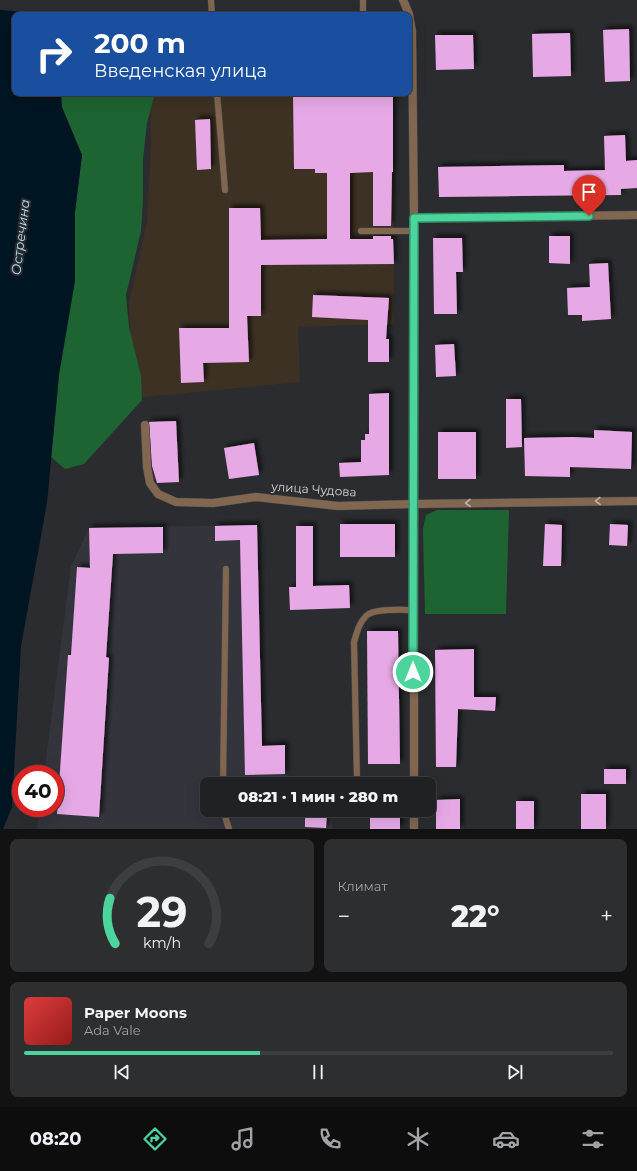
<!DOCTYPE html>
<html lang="ru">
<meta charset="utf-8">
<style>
body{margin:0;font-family:Montserrat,sans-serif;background:#2d2e30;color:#f1f3f6;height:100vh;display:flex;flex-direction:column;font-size:15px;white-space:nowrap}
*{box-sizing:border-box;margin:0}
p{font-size:13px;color:#a2a3a6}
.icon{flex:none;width:22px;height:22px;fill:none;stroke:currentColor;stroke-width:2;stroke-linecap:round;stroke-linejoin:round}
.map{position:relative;height:829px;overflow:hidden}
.panel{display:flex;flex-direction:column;gap:10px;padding:10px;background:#121213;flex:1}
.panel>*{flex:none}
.guide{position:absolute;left:12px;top:12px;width:400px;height:84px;border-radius:8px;box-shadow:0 4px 16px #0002,0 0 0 1px #3d3e41;background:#1a4fa0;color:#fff;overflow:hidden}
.speed{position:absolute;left:12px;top:765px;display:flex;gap:8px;font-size:20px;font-weight:700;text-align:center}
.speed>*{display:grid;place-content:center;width:52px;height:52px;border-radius:50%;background:#202123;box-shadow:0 4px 16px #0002,0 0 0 1px #3d3e41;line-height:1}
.speed .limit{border:6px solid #d22;background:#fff;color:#111}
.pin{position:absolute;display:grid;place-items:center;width:34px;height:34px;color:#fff;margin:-41px -17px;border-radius:50% 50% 50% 0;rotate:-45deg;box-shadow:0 0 4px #0007}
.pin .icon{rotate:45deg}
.me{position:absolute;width:44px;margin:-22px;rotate:0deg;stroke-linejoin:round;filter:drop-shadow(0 0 3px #0008)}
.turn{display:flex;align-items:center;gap:14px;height:84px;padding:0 16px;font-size:18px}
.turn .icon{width:52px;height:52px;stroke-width:2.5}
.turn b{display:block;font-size:28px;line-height:34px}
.big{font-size:30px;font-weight:800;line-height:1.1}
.panel .widget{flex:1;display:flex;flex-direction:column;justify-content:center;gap:6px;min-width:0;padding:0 14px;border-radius:8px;background:#2d2e30}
.panel .dial{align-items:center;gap:0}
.dial svg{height:104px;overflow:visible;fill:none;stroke:#3d3e41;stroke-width:7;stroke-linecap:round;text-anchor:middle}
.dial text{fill:#f1f3f6;stroke:none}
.song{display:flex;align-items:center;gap:12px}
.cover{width:48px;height:48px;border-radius:6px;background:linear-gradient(135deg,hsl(0 70% 55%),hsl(0 70% 35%))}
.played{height:4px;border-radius:2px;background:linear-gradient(90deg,#4bd49b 40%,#3d3e41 40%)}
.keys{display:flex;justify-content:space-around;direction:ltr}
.heat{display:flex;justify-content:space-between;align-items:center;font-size:22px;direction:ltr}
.panel .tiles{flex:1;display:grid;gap:10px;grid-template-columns:1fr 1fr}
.widget:last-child{grid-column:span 2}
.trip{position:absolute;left:200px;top:777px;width:236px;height:40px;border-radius:8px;background:#202123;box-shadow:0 4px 16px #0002,0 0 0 1px #3d3e41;font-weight:800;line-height:40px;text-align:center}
.tabs{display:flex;height:64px;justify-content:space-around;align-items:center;background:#0d0d0e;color:#a2a3a6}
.tabs .icon{width:28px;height:28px}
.tabs .active{color:#4bd49b}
.tabs b{font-size:18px;color:#f1f3f6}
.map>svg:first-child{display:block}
.commercial{fill:#3d3123}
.built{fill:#33343c}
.green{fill:#1e6332}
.water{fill:#001522}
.pier{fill:#2b2c2f}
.building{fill:#e6a9e6;filter:url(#shadow)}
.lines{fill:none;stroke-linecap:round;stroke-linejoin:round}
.service-casing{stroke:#46474a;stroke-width:7}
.minor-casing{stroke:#46474a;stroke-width:9}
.tertiary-casing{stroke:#46474a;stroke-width:9}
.service{stroke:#816650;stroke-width:6}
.minor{stroke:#816650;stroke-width:8}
.tertiary{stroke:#816650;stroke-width:8}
.oneway{stroke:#bcb4ae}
.route-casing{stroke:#318a65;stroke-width:10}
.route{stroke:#4bd49b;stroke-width:7}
.labels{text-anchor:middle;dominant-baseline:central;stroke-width:4;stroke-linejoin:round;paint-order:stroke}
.street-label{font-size:12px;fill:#d5d5d7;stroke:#2b2c2f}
.water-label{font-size:13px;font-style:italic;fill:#b3ddf5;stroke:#2b2c2f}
</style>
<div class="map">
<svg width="637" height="829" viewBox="0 0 637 829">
<defs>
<filter id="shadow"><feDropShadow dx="3.5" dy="-3.5" stdDeviation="2" flood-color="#0009"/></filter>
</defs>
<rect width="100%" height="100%" fill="#2b2c2f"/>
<path class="commercial" d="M150,93H393L394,324L298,327L300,382L133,398L129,303L147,222L151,145Z"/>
<path class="built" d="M257,525L262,746L285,745V774L301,784H207V810H303L333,812L332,829H37L40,808H55V774H44L71,566L89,528Z"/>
<g class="green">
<path d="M61,93H155L147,123L143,159V200L141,231L126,295L129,327L141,376L142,400L84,464L65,469L51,457L75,212L82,155L61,107Z"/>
<path d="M437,510H509L506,614H425L423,529L426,515Z"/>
</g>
<path class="water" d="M0,0H60L58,15H15V93H61L62,107L82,155L75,212V281L59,375L47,503L21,646L12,807L3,829H0Z"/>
<path class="pier" d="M0,0H62L60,15L0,10Z"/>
<g class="building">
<path d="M629,29L630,81L605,82L603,30Z"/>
<path d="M570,33L571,76L533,77L532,34Z"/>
<path d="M435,35H473L474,69L436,70Z"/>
<path d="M293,93H393V172H392L391,226H373V172L350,173V239H373V236H391V239H393L394,264L261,265V316H247L249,362L203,363L204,382L181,383L179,328H229V208H260L261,240L327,239V173H315V169H294Z"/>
<path d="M210,119L211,169L197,170L195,120Z"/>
<path d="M625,135L626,161L637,160V188L621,189V195L439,197L438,167L564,165V171L605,170L604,136Z"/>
<path d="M549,236H570V264L549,263Z"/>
<path d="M433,238H462L463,272H456L457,314H434Z"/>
<path d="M608,263L611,319L582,321V315H568L567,288L590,287L589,264Z"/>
<path d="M313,295L389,298L386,339H389V362H368V320L312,317Z"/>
<path d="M454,344L456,376L436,377L435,345Z"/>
<path d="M389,393V475L340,477L339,463L361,462V440H365V434H369V394Z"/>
<path d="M506,399H521L522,447L506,448Z"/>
<path d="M176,421L179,482L157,483L152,466L149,422Z"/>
<path d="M594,430L632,432L631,469L570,467V477L525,476L524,438L573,437L594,438Z"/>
<rect x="438" y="432" width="38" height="47"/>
<path d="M254,443L259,475L229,479L224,448Z"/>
<rect x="340" y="524" width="55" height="33"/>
<path d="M545,524L562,525L561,566H543Z"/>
<path d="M610,524L628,525L627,546L609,545Z"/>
<path d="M257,525L262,746L285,745V774L245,775L240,540L215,541V526Z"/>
<path d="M296,526H313V586L349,585L350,608L290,610L289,587H296Z"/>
<path d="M163,527V553L113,554L106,657L109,658L99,817L57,814L68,655H71L77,567L90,568L89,528Z"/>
<path d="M367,631H398L400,764H368Z"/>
<path d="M474,649V697H496L495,711L458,709L456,767H436L435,650Z"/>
<rect x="604" y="769" width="22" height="15"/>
<rect x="581" y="794" width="25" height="35"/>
<path d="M460,799V829H436V800Z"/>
<rect x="516" y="801" width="18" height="28"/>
<rect x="370" y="810" width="30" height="19"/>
<path d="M305,812L327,813L326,828L305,827Z"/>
</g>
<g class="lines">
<g class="service-casing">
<g id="service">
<path d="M211,0L212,15"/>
<path d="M363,15V0"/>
<path d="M217,93L225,190"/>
<path d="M361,231H414"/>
<path d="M357,781L354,642C357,632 359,623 366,616C374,608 402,610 413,610"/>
<path d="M223,784L226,569"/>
<path d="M349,784L357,781L414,780"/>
<path d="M223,810L229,829"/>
</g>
</g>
<g class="minor-casing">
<g id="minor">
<path d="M414,218L637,215"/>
<path d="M145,425L147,467L150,483L158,494L176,502L213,503L256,497L338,506L413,504"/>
</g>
</g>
<g class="tertiary-casing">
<g id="tertiary">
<path d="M403,0L409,14L412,32L414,218V784"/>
<path d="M413,504L637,501"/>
<path d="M414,810V829"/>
</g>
</g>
<use href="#service" class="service"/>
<use href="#minor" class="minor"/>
<use href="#tertiary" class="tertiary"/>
</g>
<defs><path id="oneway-chevron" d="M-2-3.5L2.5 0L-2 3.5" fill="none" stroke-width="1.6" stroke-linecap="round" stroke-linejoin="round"/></defs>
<g class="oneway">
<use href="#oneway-chevron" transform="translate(598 501) rotate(179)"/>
<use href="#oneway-chevron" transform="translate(468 503) rotate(179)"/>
</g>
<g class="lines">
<g class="route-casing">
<path id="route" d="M413,672L414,218L589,216"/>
</g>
<use href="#route" class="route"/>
</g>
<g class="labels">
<g class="street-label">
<text transform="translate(314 489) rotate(4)">улица Чудова</text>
</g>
<g class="water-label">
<text transform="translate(20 237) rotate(-83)">Остречина</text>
</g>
</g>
</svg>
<div class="speed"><div class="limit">40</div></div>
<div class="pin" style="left:589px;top:216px;background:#d93025"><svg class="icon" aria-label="arrive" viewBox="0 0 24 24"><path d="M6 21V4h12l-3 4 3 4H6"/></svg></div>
<svg class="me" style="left:413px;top:672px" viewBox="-20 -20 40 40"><circle r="17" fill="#4bd49b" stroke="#fff" stroke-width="3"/><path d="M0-11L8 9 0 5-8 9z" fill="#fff"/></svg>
<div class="trip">08:21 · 1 мин · 280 m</div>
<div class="guide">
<div class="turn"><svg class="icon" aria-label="right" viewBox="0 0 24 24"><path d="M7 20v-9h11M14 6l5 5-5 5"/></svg><div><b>200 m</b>Введенская улица</div></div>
</div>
</div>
<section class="panel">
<div class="tiles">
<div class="widget dial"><svg viewBox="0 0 100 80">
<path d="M14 69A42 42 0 1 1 86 69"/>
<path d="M14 69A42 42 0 0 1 10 34" stroke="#4bd49b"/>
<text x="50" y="56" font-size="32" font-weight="700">29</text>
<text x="50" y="72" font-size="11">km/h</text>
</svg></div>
<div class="widget"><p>Климат</p>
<div class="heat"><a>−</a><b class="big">22°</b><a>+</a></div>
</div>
<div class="widget">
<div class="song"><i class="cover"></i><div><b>Paper Moons</b><p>Ada Vale</p></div></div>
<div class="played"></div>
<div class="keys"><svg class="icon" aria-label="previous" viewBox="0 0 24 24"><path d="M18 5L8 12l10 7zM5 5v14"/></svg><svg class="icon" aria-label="pause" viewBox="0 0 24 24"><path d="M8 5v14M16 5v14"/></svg><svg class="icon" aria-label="next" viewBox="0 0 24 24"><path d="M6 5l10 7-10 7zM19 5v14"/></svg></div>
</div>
</div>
</section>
<nav class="tabs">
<b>08:20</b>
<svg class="icon active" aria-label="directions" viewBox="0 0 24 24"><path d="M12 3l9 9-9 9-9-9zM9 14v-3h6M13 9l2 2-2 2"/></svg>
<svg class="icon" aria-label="music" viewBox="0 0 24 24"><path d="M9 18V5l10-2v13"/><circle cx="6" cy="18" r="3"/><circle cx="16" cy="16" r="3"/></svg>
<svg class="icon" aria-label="phone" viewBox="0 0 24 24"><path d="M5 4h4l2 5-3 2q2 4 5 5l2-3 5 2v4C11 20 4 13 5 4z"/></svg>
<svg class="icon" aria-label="climate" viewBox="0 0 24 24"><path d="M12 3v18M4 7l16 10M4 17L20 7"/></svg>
<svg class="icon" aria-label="car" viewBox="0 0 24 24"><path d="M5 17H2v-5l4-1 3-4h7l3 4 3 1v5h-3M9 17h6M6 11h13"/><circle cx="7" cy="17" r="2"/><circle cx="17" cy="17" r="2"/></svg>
<svg class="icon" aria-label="filters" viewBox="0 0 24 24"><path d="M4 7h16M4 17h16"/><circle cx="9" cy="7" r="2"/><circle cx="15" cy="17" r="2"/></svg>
</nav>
